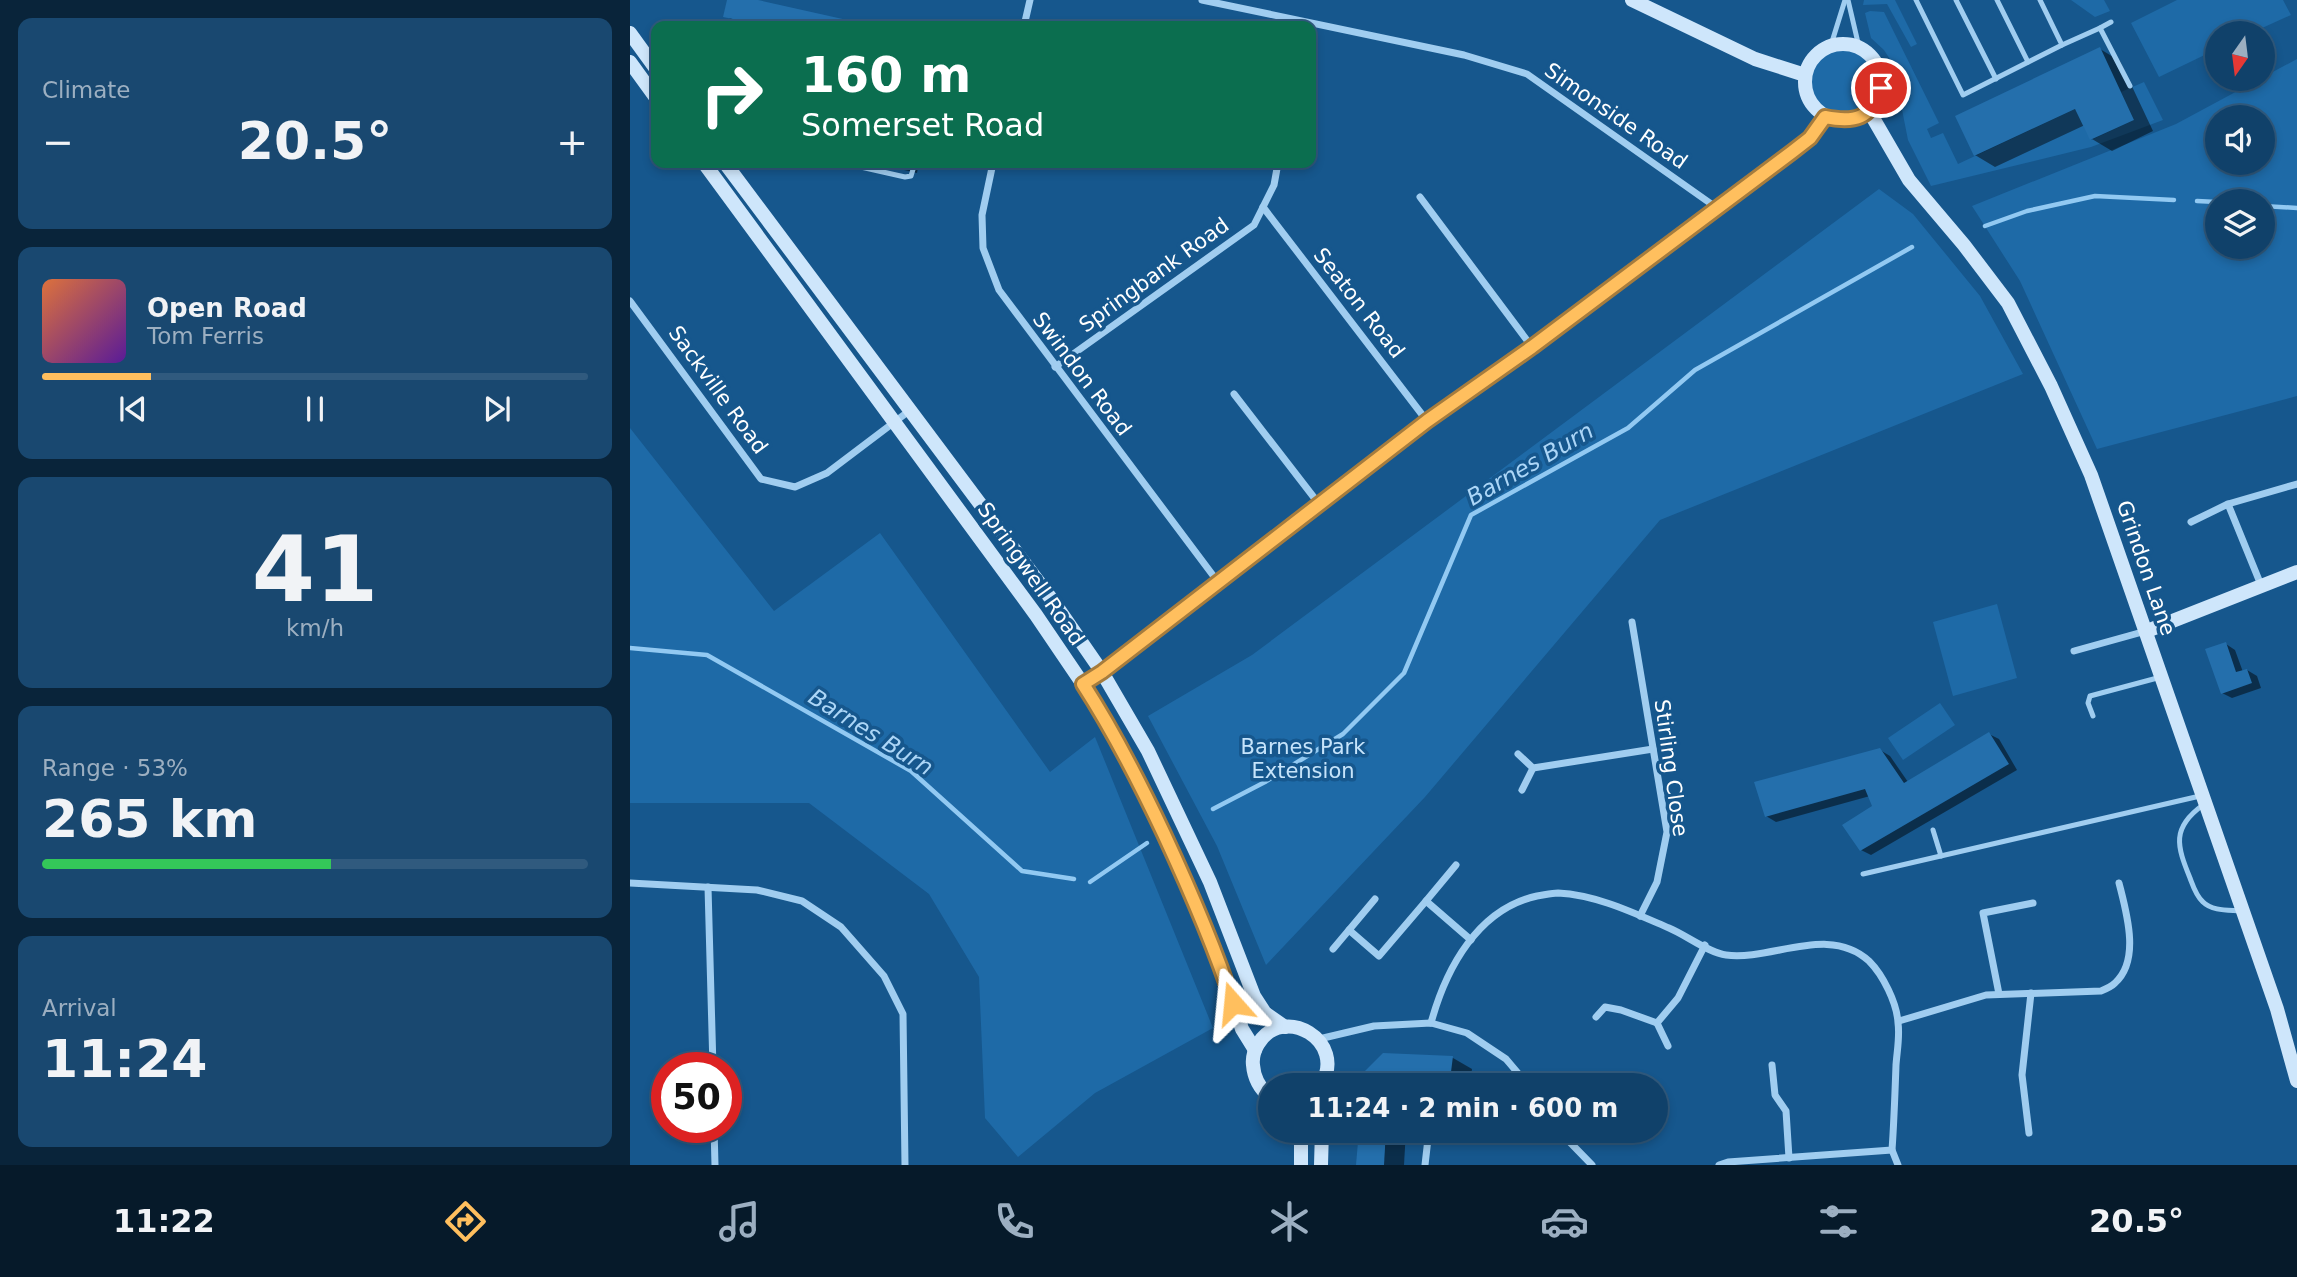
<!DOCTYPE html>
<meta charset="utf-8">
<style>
body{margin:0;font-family:"DejaVu Sans",sans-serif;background:#194870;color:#f1f3f6;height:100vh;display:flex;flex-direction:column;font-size:26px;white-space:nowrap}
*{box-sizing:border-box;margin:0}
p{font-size:23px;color:#9cafc1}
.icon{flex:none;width:38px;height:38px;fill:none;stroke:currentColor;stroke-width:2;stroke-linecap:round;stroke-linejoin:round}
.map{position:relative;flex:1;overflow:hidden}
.drawer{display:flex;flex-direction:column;gap:18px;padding:18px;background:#09243a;width:630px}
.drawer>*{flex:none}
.top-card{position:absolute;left:21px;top:21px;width:665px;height:147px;border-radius:14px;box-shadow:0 4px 10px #0003,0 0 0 2px #305a7e;background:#0b6e4f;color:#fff;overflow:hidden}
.needle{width:46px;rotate:194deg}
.fabs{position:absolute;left:1575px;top:21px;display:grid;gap:14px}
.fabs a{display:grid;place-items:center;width:70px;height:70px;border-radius:50%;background:#10416a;box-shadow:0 4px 10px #0003,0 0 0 2px #305a7e;font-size:35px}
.speed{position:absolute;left:21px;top:1052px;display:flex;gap:14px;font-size:35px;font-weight:700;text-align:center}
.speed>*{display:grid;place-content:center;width:91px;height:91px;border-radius:50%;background:#10416a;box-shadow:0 4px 10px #0003,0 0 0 2px #305a7e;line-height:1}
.speed .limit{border:10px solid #d22;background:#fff;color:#111}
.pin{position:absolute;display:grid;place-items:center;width:60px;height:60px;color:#fff;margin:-30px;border:4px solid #fff;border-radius:50%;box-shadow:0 2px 7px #0007}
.me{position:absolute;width:77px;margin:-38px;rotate:342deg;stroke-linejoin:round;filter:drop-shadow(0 0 5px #0008)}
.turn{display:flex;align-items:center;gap:24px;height:147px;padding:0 35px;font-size:32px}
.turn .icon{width:91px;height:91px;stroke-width:2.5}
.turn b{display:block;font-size:49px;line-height:60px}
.big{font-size:52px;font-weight:800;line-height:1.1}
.drawer .widget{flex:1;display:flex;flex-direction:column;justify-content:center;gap:10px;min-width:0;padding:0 24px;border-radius:14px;background:#194870}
.drawer .dial{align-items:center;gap:0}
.dial b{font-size:91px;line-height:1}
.song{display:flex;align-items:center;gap:21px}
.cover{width:84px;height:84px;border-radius:10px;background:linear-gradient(135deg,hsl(20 70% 55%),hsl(270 70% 35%))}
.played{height:7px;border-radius:4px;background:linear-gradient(90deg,#ffbf5e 20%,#305a7e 20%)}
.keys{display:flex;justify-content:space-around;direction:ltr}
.heat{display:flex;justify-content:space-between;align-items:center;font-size:38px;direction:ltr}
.charge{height:10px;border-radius:5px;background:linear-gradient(90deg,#34c759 53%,#305a7e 0)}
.trip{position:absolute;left:628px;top:1073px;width:410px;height:70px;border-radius:35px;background:#10416a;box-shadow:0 4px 10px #0003,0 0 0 2px #305a7e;font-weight:800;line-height:70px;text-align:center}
.dock{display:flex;height:112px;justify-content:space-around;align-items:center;background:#061a2a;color:#9cafc1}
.dock .icon{width:49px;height:49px}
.dock .selected{color:#ffbf5e}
.dock b{font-size:32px;color:#f1f3f6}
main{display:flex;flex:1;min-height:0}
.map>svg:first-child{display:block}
.green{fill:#1e6aa7;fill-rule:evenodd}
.shadow{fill:#0007}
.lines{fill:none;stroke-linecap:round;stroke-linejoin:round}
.stream{stroke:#92c9f2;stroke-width:4.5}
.building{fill:#246fac}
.lane{stroke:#a0cdf0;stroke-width:5}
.street{stroke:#a0cdf0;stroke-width:7}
.secondary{stroke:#cee6fb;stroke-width:14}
.route-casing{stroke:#a67c3d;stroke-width:18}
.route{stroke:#ffbf5e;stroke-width:12}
.labels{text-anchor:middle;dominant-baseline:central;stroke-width:7;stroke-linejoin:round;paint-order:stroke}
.street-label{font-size:21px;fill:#fff;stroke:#16578d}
.park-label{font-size:21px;fill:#c6e4fb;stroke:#16578d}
.water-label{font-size:23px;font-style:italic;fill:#acd6f7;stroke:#16578d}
</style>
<main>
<section class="drawer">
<div class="widget"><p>Climate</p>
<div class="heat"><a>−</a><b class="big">20.5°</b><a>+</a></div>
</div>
<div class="widget">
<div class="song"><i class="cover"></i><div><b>Open Road</b><p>Tom Ferris</p></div></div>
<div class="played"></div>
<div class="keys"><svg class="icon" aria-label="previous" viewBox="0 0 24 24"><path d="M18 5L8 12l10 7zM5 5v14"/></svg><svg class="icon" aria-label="pause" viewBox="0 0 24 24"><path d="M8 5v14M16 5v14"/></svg><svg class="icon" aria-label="next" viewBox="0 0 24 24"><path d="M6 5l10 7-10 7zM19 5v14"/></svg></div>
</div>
<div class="widget dial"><b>41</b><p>km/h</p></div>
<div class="widget"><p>Range · 53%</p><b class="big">265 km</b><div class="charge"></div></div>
<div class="widget"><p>Arrival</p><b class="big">11:24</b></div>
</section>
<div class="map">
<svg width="1667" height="1165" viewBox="0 0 1667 1165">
<rect width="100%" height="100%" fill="#16578d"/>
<g class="green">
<path d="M1234,0H1265L1287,44L1281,47L1257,4L1233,5Z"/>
<path d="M1441,0H1474L1480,11L1465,17Z"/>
<path d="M1547,0H1653L1661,15L1621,33H1587V49L1529,77L1501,23Z"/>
<path d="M1240,11L1254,12L1309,123L1297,129L1301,138L1313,133L1328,164L1445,109L1461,140L1504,120L1491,92L1514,82L1533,120L1461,147L1301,186L1278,140L1263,64L1254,50L1241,38L1235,13Z"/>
<circle cx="1213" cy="82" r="38"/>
<path d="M1667,59V396L1467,449L1390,281L1342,206L1546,124ZM1587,117H1633V163H1587ZM1587,201H1633V247H1587Z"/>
<path d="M1249,189L1283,214L1350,296L1393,374L1030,520L795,797L636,965L587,846L518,716L622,655Z"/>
<path d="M0,428L144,611L250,533L420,772L465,737L583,1028L465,1093L388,1157L355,1118L349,977L299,894L179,803H0Z"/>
<path d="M1367,604L1387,678L1323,696L1303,622Z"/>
<path d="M1310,703L1325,725L1273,760L1258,738Z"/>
</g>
<g class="shadow">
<path d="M99,0H120L241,26H127L105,21L95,16Z"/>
<path d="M1470,49L1490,61L1523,131L1482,151L1462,139L1455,125L1365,167L1345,155Z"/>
<path d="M253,163H289L287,173L261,167Z"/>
<path d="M1596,644L1605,650L1613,672L1617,670L1627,676L1631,688L1602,698L1592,693Z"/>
<path d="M1359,734L1369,739L1387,770L1241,855L1231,850L1245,806L1240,796L1146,822L1136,816L1250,750L1260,756L1278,782Z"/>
<path d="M823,1058L842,1069L840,1085H735L736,1073Z"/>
<path d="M731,1130H776L774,1165H728Z"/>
</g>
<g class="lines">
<g class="stream">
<path d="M1567,201L1587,202"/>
<path d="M1633,206L1667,208"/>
<path d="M1355,226L1397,211L1465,196L1544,200"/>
<path d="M0,648L77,655L281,771L392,871L444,879"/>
<path d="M583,809L635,782L713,734L774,673L841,515L998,428L1065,370L1282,247"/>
<path d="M460,882L517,843"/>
</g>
</g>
<g class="building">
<path d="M97,0H128L244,26H136L93,17Z"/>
<path d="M1470,47L1504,120L1460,140L1445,109L1344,156L1325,116Z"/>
<path d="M256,163H279L278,169Z"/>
<path d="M1596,642L1606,672L1617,669L1622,683L1591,694L1575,649Z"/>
<path d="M1359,732L1379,764L1230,851L1212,825L1242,806L1235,789L1135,817L1124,782L1250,748L1274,783Z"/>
<path d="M753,1053L823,1056L820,1080L759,1077L758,1085H733L734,1072Z"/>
<path d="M729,1130H756L754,1165H726Z"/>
</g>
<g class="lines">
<g class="lane">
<path d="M1218,0L1229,47"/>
<path d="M1286,0L1333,95L1432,45L1410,0"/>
<path d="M1326,0L1366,79"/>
<path d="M1367,0L1398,62"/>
<path d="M1470,28L1481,22"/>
<path d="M1201,45L1215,0"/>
<path d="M1432,45L1470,28L1500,86"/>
<path d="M213,163L275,177L281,176L285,163"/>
<path d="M1463,716L1458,703L1460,696L1531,677"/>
<path d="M1573,805C1541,828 1547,846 1560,878C1563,886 1566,896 1573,902C1582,911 1598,910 1610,911"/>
<path d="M1303,830L1311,856"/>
<path d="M1233,874L1570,796"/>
</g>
<g class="street">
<path d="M572,0L834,55L897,74L1087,208"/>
<path d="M394,26L400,0"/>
<path d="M363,163L352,215L353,248L369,290L588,582"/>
<path d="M790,197L902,347"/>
<path d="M633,207L797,421"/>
<path d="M0,301L131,479L165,487L197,473L279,411"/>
<path d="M425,367L624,225L644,185L648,163"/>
<path d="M604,394L689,504"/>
<path d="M1598,504L1631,585"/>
<path d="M1561,522L1598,504L1667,484"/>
<path d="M1002,622L1037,832L1027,882L1010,916"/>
<path d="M1444,651L1516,631"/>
<path d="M888,754L903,768L1023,749"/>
<path d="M892,790L903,768"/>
<path d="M826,865L796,901L841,940"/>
<path d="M0,883L127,890L172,901L211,927L254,976L273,1014L275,1165"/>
<path d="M78,887L83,1068"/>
<path d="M745,899L719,930L749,956L796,901"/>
<path d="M703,949L719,930"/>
<path d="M1369,994L1353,913L1403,903"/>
<path d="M966,1017L975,1007L991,1010L1027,1023L1048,998L1075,945"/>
<path d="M1269,1021L1356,995L1471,991C1476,989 1482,986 1485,983C1511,960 1496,911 1489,883"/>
<path d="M801,1023C816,968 848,909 907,896C914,895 922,893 928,893C967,895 1004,913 1039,928C1056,935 1079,953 1096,955C1142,961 1199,924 1239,961C1253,975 1267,1003 1268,1023C1270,1036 1267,1051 1266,1065C1265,1093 1264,1122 1262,1150L1098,1162L1089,1165"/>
<path d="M1027,1023L1038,1046"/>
<path d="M689,1039L744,1026L801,1023L837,1033L876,1059L898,1085"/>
<path d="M1142,1065L1145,1095L1156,1111L1159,1158"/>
<path d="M84,1127L85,1165"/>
<path d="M928,1130L962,1165"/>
<path d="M1399,1133L1392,1075L1401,993"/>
<path d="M1262,1150L1268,1165"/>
<path d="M795,1165L799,1130"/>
</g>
<g class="secondary">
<path d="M1002,0L1125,59L1175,75"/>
<path d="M0,33L26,69"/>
<circle cx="1213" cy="82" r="38"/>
<path d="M0,62L26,98"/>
<path d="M1239,111L1279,180L1334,245L1378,303L1421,386L1461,475L1647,1009L1667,1081"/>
<path d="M74,163L406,615L465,702L503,770L561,891L585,949L612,1029L625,1050"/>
<path d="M95,163L425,604L472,672L518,751L580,882L624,996L635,1013L655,1027"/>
<path d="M1517,631L1667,572"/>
<path d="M452,684L472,672L797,421L902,347L1180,138L1195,117"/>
<path d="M640,1097C630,1089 624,1078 623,1065C622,1057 624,1051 628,1044C653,1003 718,1041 691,1085"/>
<path d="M671,1165V1130"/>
<path d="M691,1165L692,1130"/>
</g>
</g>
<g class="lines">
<g class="route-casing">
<path id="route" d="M603,1003C584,945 560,890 534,834C510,783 484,732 453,684L472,672L797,421L902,347L1162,152L1180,138L1195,117C1225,123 1241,119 1251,88"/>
</g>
<use href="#route" class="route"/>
</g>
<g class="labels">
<g class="street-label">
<text transform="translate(986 116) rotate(35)">Simonside Road</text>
<text transform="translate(524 275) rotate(-36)">Springbank Road</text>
<text transform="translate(729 303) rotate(52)">Seaton Road</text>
<text transform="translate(452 374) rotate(53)">Swindon Road</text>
<text transform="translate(88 390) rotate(54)">Sackville Road</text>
<text transform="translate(1516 568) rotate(71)">Grindon Lane</text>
<text transform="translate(401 574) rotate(55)">Springwell Road</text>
<text transform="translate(1041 768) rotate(82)">Stirling Close</text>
</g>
<g class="park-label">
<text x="673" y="747">Barnes Park<tspan x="673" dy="24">Extension</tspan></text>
</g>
<g class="water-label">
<text transform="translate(900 464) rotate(-30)">Barnes Burn</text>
<text transform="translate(241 732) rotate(32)">Barnes Burn</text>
</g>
</g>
</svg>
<div class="fabs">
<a><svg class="needle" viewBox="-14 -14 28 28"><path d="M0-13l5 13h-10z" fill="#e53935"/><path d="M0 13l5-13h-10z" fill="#9cafc1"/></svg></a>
<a><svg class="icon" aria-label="sound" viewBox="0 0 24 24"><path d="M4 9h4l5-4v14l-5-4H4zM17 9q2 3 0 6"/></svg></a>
<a><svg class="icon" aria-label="layers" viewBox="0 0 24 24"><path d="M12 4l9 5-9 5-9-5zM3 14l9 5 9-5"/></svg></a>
</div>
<div class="speed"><div class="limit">50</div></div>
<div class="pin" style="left:1251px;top:88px;background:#d93025"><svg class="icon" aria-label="arrive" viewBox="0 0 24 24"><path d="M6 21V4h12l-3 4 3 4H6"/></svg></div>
<svg class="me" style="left:603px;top:1003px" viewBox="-20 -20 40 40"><path d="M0-17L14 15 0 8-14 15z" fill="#ffbf5e" stroke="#fff" stroke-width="4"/></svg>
<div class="trip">11:24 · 2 min · 600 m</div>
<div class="top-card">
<div class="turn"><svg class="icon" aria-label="right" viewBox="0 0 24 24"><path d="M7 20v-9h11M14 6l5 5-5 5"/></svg><div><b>160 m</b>Somerset Road</div></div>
</div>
</div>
</main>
<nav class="dock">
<b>11:22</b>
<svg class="icon selected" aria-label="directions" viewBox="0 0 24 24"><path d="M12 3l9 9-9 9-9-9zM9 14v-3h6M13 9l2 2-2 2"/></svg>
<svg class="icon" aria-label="music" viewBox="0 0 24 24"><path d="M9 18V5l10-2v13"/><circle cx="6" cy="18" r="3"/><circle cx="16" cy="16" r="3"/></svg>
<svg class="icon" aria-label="phone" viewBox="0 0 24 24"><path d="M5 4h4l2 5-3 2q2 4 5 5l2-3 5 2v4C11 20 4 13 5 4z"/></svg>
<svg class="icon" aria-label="climate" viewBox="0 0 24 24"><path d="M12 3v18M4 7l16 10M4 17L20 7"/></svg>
<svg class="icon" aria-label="car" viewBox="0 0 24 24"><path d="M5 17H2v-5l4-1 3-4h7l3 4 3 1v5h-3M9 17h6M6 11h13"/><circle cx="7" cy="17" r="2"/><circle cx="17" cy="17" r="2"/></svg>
<svg class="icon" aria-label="filters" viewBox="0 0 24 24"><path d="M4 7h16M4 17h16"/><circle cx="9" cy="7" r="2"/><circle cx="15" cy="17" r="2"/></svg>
<b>20.5°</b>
</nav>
